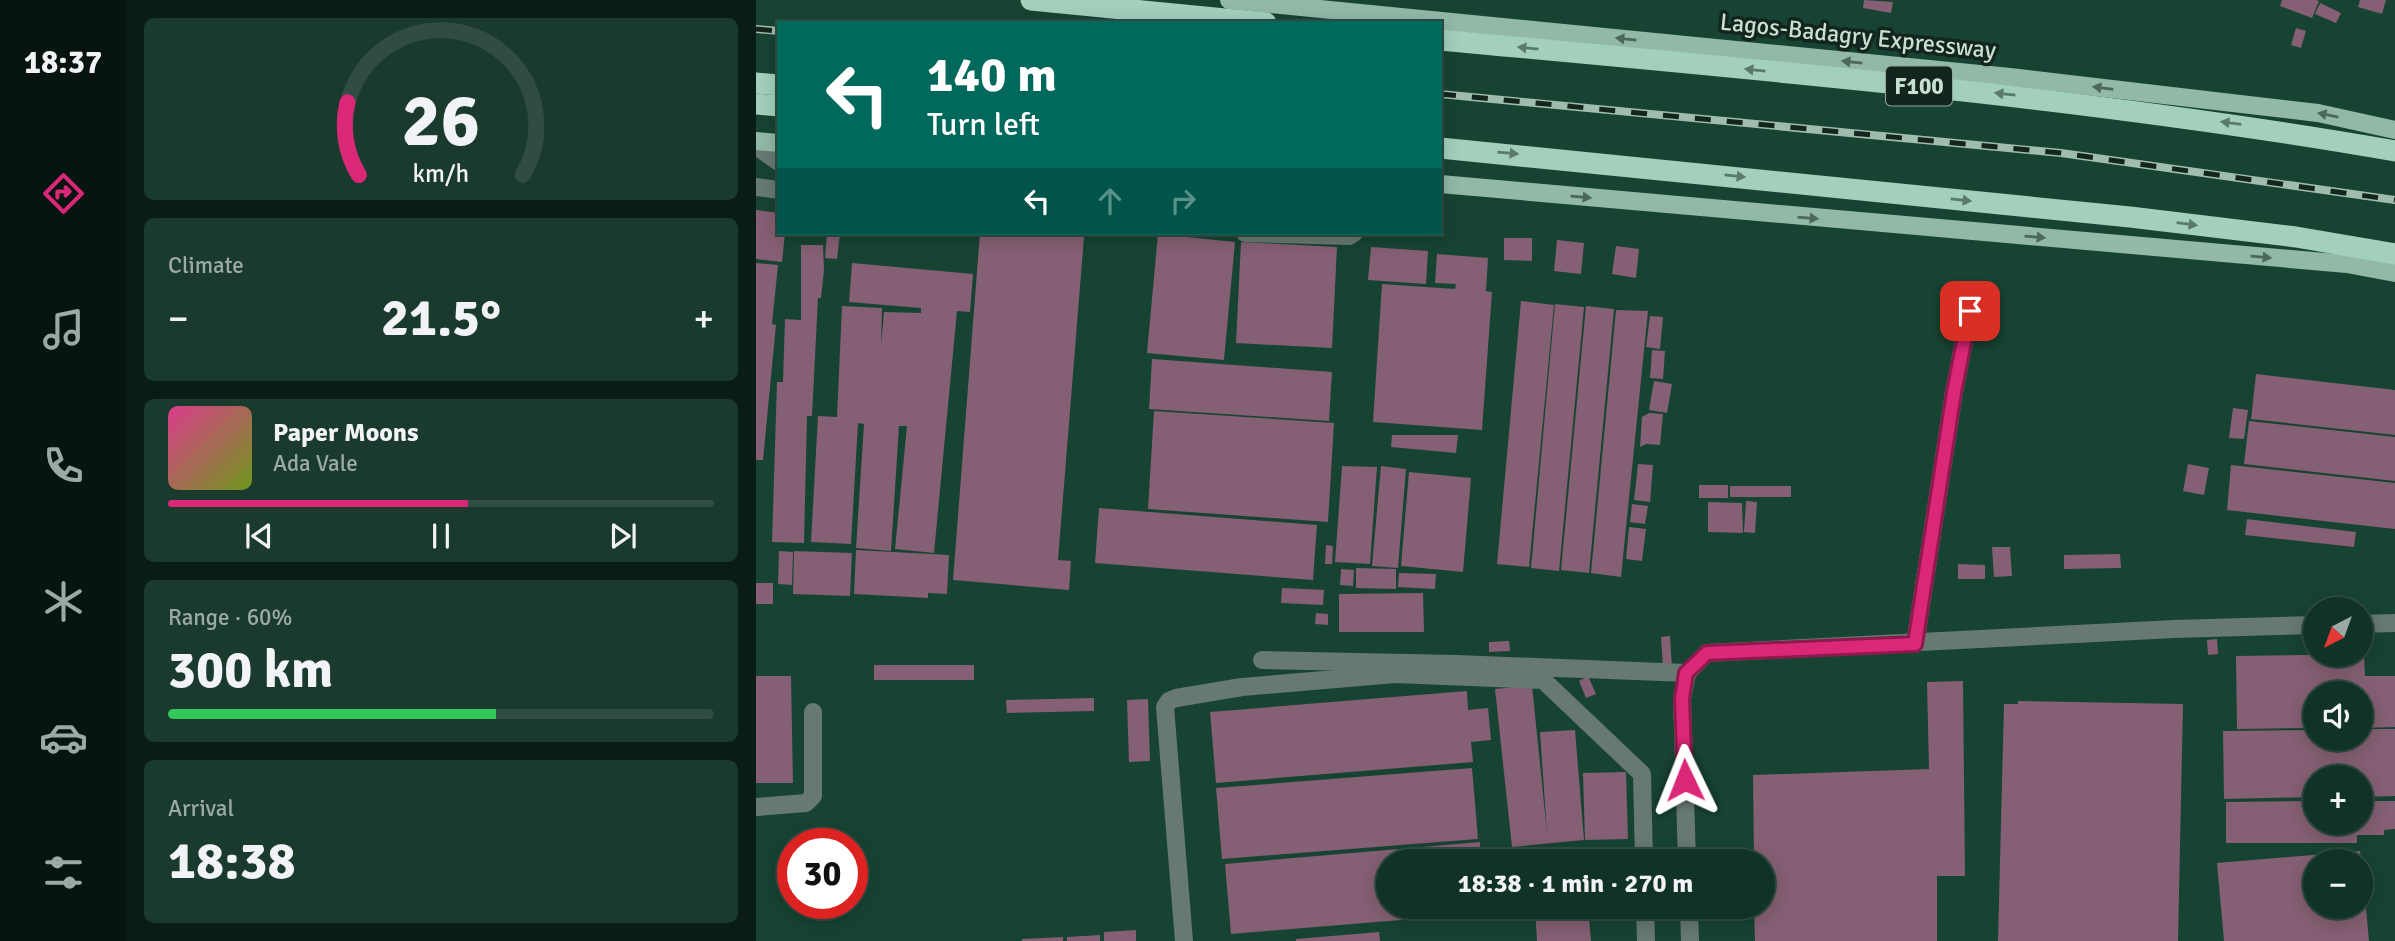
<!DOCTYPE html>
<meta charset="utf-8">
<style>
body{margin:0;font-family:Signika,sans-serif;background:#1a3a2e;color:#f1f3f6;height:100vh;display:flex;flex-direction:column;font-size:26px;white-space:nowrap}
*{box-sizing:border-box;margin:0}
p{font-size:23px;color:#9caaa7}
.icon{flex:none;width:38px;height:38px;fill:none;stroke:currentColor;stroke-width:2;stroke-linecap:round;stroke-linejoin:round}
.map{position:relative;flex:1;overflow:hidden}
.details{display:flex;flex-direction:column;gap:18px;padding:18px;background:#091c15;width:630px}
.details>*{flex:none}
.top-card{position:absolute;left:21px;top:21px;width:665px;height:214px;border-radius:0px;box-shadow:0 4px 18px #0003,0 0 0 2px #304d43;background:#00695c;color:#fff;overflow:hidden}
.needle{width:46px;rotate:221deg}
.buttons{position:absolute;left:1547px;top:597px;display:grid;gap:14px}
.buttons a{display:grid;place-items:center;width:70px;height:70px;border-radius:50%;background:#113226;box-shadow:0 4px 18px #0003,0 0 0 2px #304d43;font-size:35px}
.speed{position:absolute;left:21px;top:828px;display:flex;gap:14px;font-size:35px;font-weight:700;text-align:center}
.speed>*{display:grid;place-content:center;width:91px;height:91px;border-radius:50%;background:#113226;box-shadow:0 4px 18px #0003,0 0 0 2px #304d43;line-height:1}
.speed .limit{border:10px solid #d22;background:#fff;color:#111}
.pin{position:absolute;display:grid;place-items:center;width:60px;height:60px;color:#fff;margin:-30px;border-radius:14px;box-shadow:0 4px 10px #0006}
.me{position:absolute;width:77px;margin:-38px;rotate:358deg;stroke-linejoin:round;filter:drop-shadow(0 0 5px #0008)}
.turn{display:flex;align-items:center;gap:24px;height:147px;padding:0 35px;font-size:32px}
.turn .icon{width:91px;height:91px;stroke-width:2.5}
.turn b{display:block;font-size:49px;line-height:60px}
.lanes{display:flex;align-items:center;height:66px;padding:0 35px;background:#0003;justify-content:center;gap:35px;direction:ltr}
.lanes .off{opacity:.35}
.big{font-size:52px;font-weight:800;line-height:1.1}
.details .card{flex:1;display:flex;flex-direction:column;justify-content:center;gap:10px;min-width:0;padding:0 24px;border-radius:10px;background:#1a3a2e}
.details .dial{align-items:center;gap:0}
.dial svg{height:182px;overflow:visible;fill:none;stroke:#304d43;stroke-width:7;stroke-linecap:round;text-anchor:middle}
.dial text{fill:#f1f3f6;stroke:none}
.song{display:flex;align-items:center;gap:21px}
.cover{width:84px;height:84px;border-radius:10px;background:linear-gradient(135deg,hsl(330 70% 55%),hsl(80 70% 35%))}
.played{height:7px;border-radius:4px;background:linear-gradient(90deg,#db2777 55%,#304d43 55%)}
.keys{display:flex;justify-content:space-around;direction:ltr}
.heat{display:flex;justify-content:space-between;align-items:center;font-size:38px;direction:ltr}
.charge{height:10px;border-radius:5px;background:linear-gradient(90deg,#34c759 60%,#304d43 0)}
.trip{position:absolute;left:620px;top:849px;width:399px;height:70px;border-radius:35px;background:#113226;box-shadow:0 4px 18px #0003,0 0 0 2px #304d43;font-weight:800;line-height:70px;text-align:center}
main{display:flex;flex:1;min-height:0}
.tabs{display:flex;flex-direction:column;width:126px;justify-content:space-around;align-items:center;background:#07140f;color:#9caaa7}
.tabs .icon{width:49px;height:49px}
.tabs .on{color:#db2777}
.tabs b{font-size:32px;color:#f1f3f6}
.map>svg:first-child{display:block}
.building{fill:#855f73}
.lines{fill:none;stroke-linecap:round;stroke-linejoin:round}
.minor{stroke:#677971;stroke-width:18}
.major{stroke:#92b8a7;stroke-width:18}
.highway{stroke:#a2d0bc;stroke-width:21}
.rail-casing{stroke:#a0bcaf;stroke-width:8}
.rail{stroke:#13251d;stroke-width:5;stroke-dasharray:16;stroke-linecap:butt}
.oneway{fill:#4c675b}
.oneway2{fill:#5a7a6c}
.route-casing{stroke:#8e194d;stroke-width:18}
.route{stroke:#db2777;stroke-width:12}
.labels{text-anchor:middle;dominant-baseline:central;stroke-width:7;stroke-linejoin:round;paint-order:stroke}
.shield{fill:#13251d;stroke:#92a79d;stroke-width:2}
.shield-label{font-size:23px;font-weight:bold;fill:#c8dfd4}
.street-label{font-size:24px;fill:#c8dfd4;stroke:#13251d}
</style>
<main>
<nav class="tabs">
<b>18:37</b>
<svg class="icon on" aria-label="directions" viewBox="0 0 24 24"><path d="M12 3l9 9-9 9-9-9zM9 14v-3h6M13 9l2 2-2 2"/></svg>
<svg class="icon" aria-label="music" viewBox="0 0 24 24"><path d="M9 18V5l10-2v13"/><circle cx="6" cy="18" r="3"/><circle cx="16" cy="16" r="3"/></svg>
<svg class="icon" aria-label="phone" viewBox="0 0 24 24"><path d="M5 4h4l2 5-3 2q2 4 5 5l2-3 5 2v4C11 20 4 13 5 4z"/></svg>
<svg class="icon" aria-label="climate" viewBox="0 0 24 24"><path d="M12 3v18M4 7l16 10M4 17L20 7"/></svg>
<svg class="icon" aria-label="car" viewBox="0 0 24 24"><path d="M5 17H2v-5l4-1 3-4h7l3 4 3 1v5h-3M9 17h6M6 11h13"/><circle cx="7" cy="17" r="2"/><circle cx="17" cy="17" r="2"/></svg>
<svg class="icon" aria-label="filters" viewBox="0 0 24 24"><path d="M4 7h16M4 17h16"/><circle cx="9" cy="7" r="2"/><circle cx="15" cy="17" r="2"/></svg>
</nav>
<section class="details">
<div class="card dial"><svg viewBox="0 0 100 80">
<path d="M14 69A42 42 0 1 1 86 69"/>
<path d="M14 69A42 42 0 0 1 9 37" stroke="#db2777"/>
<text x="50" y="56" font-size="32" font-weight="700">26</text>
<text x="50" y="72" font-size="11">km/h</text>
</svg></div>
<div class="card"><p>Climate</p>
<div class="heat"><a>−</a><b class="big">21.5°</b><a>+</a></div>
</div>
<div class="card">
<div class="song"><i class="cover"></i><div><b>Paper Moons</b><p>Ada Vale</p></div></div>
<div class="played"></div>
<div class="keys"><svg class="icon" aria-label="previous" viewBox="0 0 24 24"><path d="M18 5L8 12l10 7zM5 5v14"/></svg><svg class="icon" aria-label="pause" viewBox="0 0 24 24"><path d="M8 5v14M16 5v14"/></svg><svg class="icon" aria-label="next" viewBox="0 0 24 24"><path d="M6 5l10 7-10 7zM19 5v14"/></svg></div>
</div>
<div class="card"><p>Range · 60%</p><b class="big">300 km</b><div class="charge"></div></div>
<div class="card"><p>Arrival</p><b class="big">18:38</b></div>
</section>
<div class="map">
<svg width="1639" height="941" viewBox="0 0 1639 941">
<rect width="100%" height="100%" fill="#174332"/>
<g class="building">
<path d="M1108,0L1137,2L1135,13L1107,8Z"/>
<path d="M1526,0H1560L1563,1L1556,18L1524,6Z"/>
<path d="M1604,0H1630L1626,14L1602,7Z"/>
<path d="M1564,3L1585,13L1580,23L1559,14Z"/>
<path d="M1540,28L1550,31L1545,48L1535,45Z"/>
<path d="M1149,33V41H1131L1130,34Z"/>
<path d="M0,210L23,213V233H29L26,262L0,259Z"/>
<path d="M71,233H84L81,259L69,258Z"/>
<path d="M224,233H273L328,237L302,560L315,561L313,590L197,580Z"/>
<path d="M402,234L479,242L468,360L391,353Z"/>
<path d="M748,238H776V261L748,260Z"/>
<path d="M801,240L828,243L825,274L798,271Z"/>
<path d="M485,242L581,247L576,348L480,343Z"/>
<path d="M45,245H67L68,270L65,298H62L56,416H51L48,543L16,542L21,382H27L29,319L45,320Z"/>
<path d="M860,246L883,249L880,278L856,274Z"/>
<path d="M615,247L672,251L670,284L612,280Z"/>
<path d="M681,254L732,258L730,291L736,292L726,430L617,422L626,284L699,289L700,284L679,283Z"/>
<path d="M0,263L22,265L16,324L20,325L7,460H0Z"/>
<path d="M96,263L217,274L214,312L201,311L178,553L139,549L151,426H143L135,551L100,548L108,424L102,423L95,544L55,542L62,416L81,417L86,306L126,308L125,345L128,312L165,313V308L93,302Z"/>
<path d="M765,301L798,305L773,567L741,564Z"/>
<path d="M799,304L828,307L803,571L775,568Z"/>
<path d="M830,306L858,309L833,573L805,570Z"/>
<path d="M860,310L892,311L865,577L835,573Z"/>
<path d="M894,316L907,317L904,349L890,347Z"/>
<path d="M896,350L909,351L907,379L894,378Z"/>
<path d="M396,359L576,372L573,421L393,409Z"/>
<path d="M1500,374L1639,390V435L1495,419Z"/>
<path d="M898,381L916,384L911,413L893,410Z"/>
<path d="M1477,408L1492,410L1488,439L1473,438Z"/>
<path d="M398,411L578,423L572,522L392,509Z"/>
<path d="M893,413L907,414L904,445L890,444L884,447L886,417Z"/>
<path d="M1493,421L1639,437V481L1488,464Z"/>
<path d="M636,435H702L700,453L635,447Z"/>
<path d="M882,464L897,465L894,502L878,500Z"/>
<path d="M1432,464L1453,468L1448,495L1427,491Z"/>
<path d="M1475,465L1639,483V529L1471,510Z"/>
<path d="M586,466L621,467L614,564L579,562Z"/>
<path d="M625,466L650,469L642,568L616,566Z"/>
<path d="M653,472L715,478L707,572L645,566Z"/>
<rect x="943" y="485" width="29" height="13"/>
<rect x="974" y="486" width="61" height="11"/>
<path d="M990,501L1001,502L999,533L988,532Z"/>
<path d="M952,502L986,503L987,533L952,532Z"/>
<path d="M876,504L892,506L889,524L874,522Z"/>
<path d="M343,508L561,525L557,580L339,563Z"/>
<path d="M1491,519L1600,532L1598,547L1489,535Z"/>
<path d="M873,527L890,529L886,561L870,559Z"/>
<path d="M570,545L577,546L576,564H569Z"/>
<path d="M1236,547H1254L1256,576L1238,577Z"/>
<path d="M100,550L193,555L191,594L172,593V598L98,594Z"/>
<path d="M23,551L37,552L36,585L22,584Z"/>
<path d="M38,551L96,553L94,596L37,594Z"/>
<path d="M1364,554L1365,568L1308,569V555Z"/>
<path d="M1202,564L1229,565V579H1202Z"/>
<path d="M600,568L640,569V589L600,588Z"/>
<path d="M585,569L598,570L597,586L584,585Z"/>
<path d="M643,573L680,574L679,589L642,587Z"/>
<rect x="0" y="583" width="17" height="21"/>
<path d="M526,588L568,590L567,605L525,603Z"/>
<path d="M667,593L668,632H583V594Z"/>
<path d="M560,613L572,614V625L559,624Z"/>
<path d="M914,636L916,668H907L905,637Z"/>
<path d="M1461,639L1462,654L1452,655L1451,640Z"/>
<path d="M753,641L754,651L733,652V642Z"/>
<path d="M1608,654L1609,676H1639V727L1605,728V693H1559V728L1481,729L1480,656Z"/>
<rect x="118" y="665" width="100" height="15"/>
<path d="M0,676H35L37,783H0Z"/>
<path d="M832,676L840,694L830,698L823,681Z"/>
<path d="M1207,681L1209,876H1181V941H999L998,906H1006V861H998L997,775L1173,769L1171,682Z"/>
<path d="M776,685L791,833L784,732L819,730L828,840L756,847L739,689Z"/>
<path d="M711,691L712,710L732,708L735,740L715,742L717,762L460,783L454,712Z"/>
<path d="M338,698V711L251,713L250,700Z"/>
<path d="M392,699L394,761L373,762L371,700Z"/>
<path d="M1262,701L1427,704L1422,941H1242L1248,704H1262Z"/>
<path d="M1605,729H1639V796L1605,797V777H1559V797L1468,799L1467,731L1559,730V738H1605Z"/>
<path d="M716,768L722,839L466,859L460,788Z"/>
<path d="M870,772L872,839L829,840L827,773Z"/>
<path d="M1559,801V822H1605V801H1639V829L1628,830V835H1601V843H1470V802Z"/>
<path d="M724,842L725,861H632V906H729L730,913L475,934L469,864Z"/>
<path d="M1604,851L1605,861H1559V906H1605L1607,875L1613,941H1468L1461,863Z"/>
<path d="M779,906H832L835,941H781Z"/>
<path d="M380,930V941H348V932Z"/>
<path d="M623,932L624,941H540V939Z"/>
<path d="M344,935V941H311V937Z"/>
<path d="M307,937V941H266V939Z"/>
</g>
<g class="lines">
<g class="minor">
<path d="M0,146L23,162"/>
<path d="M0,187L23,190"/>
<path d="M489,233L593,236L598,233"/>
<path d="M1605,624L1639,623"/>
<path d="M1159,644L1198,392L1214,311"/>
<path d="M506,660L701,664L931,673"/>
<path d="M0,807L50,803L57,796V712"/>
<path d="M931,861L926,699L931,673L951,653L1418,629L1559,625"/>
<path d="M889,906L890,941"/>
<path d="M933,906L934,941"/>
<path d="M428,941L409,707L413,701L420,698L486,687L639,674L787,680L886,774L888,861"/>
</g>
<g class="major">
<path d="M473,0L1254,77L1562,113L1639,130"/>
<path d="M0,141L23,143"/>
<path d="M684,184L1591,264L1639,273"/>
</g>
<g class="highway">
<path d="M275,0L510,23"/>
<path d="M684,40C1003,70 1323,96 1639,151"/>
<path d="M0,83L23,85"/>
<path d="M0,104L23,106"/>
<path d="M684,148L1374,217L1540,237L1639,254"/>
</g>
<g class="rail-casing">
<g id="rail">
<path d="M0,29L23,31"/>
<path d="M684,94L1305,153L1639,200"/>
</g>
</g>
<use href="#rail" class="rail"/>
</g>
<defs><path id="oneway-solid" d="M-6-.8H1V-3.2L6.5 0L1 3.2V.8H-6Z" transform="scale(1.75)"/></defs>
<g class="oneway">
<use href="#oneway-solid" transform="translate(870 39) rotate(-174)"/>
<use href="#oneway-solid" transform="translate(1096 62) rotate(-174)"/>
<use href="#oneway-solid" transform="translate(1347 88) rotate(-173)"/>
<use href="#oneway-solid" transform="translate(1572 115) rotate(-168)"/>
<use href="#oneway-solid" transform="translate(825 197) rotate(5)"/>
<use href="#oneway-solid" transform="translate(1052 218) rotate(5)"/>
<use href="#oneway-solid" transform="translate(1279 237) rotate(5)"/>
<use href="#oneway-solid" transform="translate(1505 257) rotate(5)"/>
</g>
<g class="oneway2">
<use href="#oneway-solid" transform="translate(772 48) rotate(-174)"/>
<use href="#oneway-solid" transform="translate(999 70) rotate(-174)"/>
<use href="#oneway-solid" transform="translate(1249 94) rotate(-174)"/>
<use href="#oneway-solid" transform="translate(1475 123) rotate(-173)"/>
<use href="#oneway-solid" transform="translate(752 153) rotate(5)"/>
<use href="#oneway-solid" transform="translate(979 176) rotate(6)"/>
<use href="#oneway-solid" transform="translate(1205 200) rotate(6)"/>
<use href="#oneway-solid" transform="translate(1431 224) rotate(7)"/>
</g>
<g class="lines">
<g class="route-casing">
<path id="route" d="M929,780L926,699L930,673L951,653L1159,644L1198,392L1214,311"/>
</g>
<use href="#route" class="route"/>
</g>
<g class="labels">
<rect class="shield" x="1130" y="66.5" width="66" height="39" rx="5"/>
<g class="shield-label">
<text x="1163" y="86">F100</text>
</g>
<g class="street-label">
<text transform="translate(1102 36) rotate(6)">Lagos-Badagry Expressway</text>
</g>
</g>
</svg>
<div class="buttons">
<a><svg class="needle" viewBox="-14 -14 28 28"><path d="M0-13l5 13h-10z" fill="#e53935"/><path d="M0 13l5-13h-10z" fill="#9caaa7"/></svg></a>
<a><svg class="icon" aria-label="sound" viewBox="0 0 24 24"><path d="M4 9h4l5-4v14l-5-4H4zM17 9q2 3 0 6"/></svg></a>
<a>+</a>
<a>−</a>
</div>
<div class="speed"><div class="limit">30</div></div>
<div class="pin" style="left:1214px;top:311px;background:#d93025"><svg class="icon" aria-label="arrive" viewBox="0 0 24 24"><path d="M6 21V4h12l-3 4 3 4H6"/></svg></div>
<svg class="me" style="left:929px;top:780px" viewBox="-20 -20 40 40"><path d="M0-17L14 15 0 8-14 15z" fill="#db2777" stroke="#fff" stroke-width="4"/></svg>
<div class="trip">18:38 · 1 min · 270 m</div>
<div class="top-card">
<div class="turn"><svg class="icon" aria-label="left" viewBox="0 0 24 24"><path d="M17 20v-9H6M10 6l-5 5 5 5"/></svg><div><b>140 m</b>Turn left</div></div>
<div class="lanes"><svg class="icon" aria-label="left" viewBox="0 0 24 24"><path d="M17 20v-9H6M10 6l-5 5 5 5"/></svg><svg class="icon off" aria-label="ahead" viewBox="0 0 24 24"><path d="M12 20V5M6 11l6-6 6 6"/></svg><svg class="icon off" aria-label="right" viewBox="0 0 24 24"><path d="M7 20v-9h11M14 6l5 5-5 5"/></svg></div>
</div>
</div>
</main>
